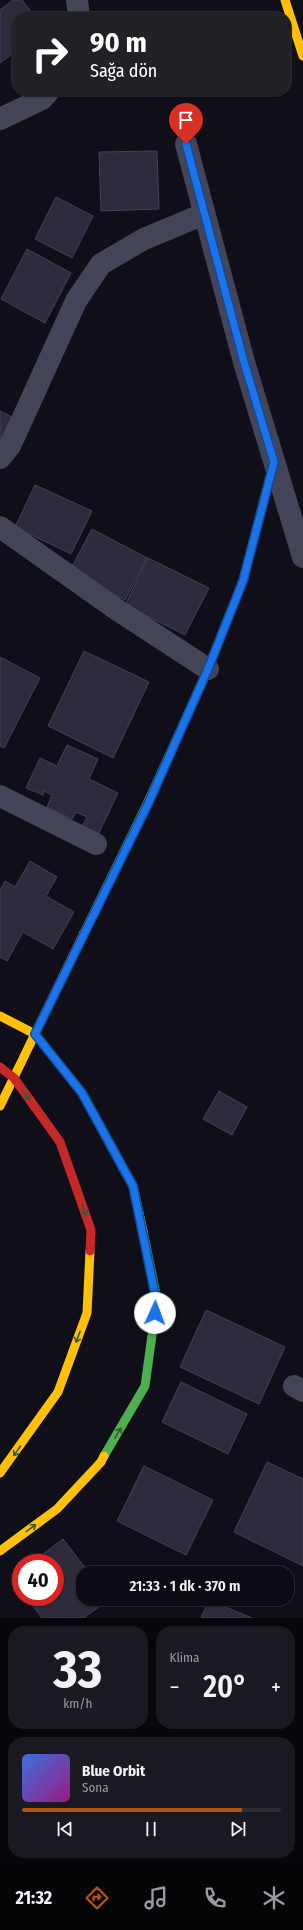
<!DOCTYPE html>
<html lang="tr">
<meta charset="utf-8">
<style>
body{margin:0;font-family:"Fira Sans Condensed",sans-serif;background:#1a1820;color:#f1f3f6;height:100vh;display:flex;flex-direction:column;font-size:15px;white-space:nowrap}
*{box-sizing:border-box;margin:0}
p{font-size:13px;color:#9a9a9f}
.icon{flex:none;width:22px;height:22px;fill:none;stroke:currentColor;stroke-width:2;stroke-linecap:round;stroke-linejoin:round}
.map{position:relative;height:1618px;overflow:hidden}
.sheet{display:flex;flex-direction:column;gap:8px;padding:8px;background:#07060a;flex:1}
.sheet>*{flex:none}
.hud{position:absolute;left:12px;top:12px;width:279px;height:84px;border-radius:16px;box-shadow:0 1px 3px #0004,0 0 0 1px #2c2b32;background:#202124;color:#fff;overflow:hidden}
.speed{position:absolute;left:12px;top:1554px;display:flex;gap:8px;font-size:20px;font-weight:700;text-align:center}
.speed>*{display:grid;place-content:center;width:52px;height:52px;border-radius:50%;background:#0c0a12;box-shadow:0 1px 3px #0004,0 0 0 1px #2c2b32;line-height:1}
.speed .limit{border:6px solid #d22;background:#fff;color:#111}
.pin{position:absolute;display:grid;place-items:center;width:34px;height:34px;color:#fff;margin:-41px -17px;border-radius:50% 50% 50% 0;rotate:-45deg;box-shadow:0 0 4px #0007}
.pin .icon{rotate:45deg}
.me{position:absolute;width:44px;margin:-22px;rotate:2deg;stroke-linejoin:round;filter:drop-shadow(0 0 3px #0008)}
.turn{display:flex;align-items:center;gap:14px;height:84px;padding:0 12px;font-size:18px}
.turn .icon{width:52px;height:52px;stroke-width:2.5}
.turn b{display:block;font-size:28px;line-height:34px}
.big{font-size:30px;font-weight:600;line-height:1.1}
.sheet .card{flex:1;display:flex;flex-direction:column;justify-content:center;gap:6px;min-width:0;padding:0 14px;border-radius:16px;background:#1a1820}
.sheet .dial{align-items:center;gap:0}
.dial b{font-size:52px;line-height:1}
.song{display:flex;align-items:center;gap:12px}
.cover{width:48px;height:48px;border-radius:6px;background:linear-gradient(135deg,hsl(220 70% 55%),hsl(310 70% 35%))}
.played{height:4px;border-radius:2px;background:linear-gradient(90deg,#b45309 85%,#2c2b32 85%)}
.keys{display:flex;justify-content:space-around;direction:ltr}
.heat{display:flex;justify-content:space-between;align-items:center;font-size:22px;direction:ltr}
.sheet .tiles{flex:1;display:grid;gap:8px;grid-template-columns:1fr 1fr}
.card:last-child{grid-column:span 2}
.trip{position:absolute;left:76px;top:1566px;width:218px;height:40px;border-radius:16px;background:#0c0a12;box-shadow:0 1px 3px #0004,0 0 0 1px #2c2b32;font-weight:600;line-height:40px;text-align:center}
.tabs{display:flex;height:64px;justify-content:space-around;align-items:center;background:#050407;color:#9a9a9f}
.tabs .icon{width:28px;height:28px}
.tabs .current{color:#b45309}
.tabs b{font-size:18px;color:#f1f3f6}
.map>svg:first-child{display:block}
.building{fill:#2d2b3b;stroke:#434057}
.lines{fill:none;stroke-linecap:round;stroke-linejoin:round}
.street{stroke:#444459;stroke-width:22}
.fast{stroke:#4caf50;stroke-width:9}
.slow{stroke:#ffc107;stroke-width:9}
.jam{stroke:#c62828;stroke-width:9}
.oneway{stroke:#2c5d36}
.route-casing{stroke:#114b97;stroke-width:10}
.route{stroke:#1a73e8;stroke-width:7}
</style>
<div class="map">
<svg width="303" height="1618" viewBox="0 0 303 1618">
<rect width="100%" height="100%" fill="#100e18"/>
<g class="building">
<path d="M13,0H22L35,17H17V50L0,63V10Z"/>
<path d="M157,151L159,209L101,211L99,152Z"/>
<path d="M56,197L93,216L72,258L35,239Z"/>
<path d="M27,249L71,273L45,323L1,299Z"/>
<path d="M0,411L12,417L0,440Z"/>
<path d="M35,485L92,511L71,554L15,527Z"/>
<path d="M92,529L147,558L125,600L70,570Z"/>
<path d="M148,558L209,588L185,635L125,605Z"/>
<path d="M84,651L149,682L113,758L48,726Z"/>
<path d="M0,657L40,678L4,748L0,746Z"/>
<path d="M67,745L98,759L89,779L118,793L98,835L82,827L87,817L76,812L72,819L47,807L52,795L44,791L43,795L26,788L40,758L57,766Z"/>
<path d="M30,861L57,877L46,896L74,912L53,949L23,932L7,961L0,957V890L5,881L15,887Z"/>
<path d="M219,1091L247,1107L232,1135L203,1119Z"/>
<path d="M206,1310L285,1347L259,1404L180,1367Z"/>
<path d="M181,1382L247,1414L228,1454L162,1422Z"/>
<path d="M267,1462L303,1479V1566L234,1532Z"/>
<path d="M144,1466L213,1500L186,1555L117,1521Z"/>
<path d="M63,1539L89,1573H83V1599H109L84,1618H42L26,1597H55V1563H31Z"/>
<path d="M21,1571V1591L11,1578Z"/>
<path d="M209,1600L252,1618H201Z"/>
</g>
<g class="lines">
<g class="street">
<path d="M77,0L79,17"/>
<path d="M0,119L42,99L49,91"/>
<path d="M186,144L244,362L303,557"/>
<path d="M0,458L10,446L76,301L101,264L144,239L204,214"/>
<path d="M0,527L116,609L208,669"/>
<path d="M0,796L96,844"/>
<path d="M294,1386L303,1391"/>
</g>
<g class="fast">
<path d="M84,933L147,804L203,681"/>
<path d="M104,1456L145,1386L157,1299L143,1231"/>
</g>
<g class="slow">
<path d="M285,0L303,56"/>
<path d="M0,1016L35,1034L82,1093L133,1186L143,1231"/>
<path d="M0,1106L84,933"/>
<path d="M0,1473L58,1392L87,1313L90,1251"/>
<path d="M0,1551L57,1509L101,1462L104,1456"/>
</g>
<g class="jam">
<path d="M203,681L243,581L274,462"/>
<path d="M0,1067L14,1078L60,1142L91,1230L90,1251"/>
</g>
</g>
<defs><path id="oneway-shaft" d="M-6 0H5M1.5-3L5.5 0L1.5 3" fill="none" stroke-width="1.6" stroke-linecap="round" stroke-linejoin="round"/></defs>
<g class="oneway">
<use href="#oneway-shaft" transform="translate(26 1095) rotate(54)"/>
<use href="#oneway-shaft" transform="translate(84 1210) rotate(71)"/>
<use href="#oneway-shaft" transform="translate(78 1337) rotate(110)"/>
<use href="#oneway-shaft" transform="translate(118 1433) rotate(-60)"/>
<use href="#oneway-shaft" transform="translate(17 1451) rotate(125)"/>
<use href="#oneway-shaft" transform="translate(31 1528) rotate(-37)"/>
</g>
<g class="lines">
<g class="route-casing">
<path id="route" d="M155,1313L156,1299L133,1186L82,1093L35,1034L148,804L208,669L243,581L274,462L244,362L186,144"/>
</g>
<use href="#route" class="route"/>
</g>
</svg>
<div class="speed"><div class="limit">40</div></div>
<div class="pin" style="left:186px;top:144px;background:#d93025"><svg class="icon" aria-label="arrive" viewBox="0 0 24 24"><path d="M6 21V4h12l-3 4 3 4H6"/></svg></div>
<svg class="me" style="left:155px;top:1313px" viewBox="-20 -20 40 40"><circle r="19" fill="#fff"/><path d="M0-13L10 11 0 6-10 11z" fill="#1a73e8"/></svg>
<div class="trip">21:33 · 1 dk · 370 m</div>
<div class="hud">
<div class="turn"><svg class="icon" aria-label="right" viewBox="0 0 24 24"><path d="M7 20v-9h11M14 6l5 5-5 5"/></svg><div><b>90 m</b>Sağa dön</div></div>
</div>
</div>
<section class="sheet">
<div class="tiles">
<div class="card dial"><b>33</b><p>km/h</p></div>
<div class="card"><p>Klima</p>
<div class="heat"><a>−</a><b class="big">20°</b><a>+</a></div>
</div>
<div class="card">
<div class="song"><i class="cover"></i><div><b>Blue Orbit</b><p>Sona</p></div></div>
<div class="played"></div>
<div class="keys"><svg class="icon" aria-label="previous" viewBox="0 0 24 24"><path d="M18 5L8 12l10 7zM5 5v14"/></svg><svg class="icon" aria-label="pause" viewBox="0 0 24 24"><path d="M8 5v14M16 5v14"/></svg><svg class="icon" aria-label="next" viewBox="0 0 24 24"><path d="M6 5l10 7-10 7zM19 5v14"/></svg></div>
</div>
</div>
</section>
<nav class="tabs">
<b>21:32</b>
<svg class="icon current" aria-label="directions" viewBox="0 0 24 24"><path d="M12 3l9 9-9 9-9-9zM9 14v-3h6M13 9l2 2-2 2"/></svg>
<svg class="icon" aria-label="music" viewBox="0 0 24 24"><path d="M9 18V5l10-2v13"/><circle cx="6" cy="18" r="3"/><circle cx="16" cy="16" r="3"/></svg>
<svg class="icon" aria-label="phone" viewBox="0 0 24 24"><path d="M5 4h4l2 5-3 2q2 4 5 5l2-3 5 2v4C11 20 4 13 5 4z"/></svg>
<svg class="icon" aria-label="climate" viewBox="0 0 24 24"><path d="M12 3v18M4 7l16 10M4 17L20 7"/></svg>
</nav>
